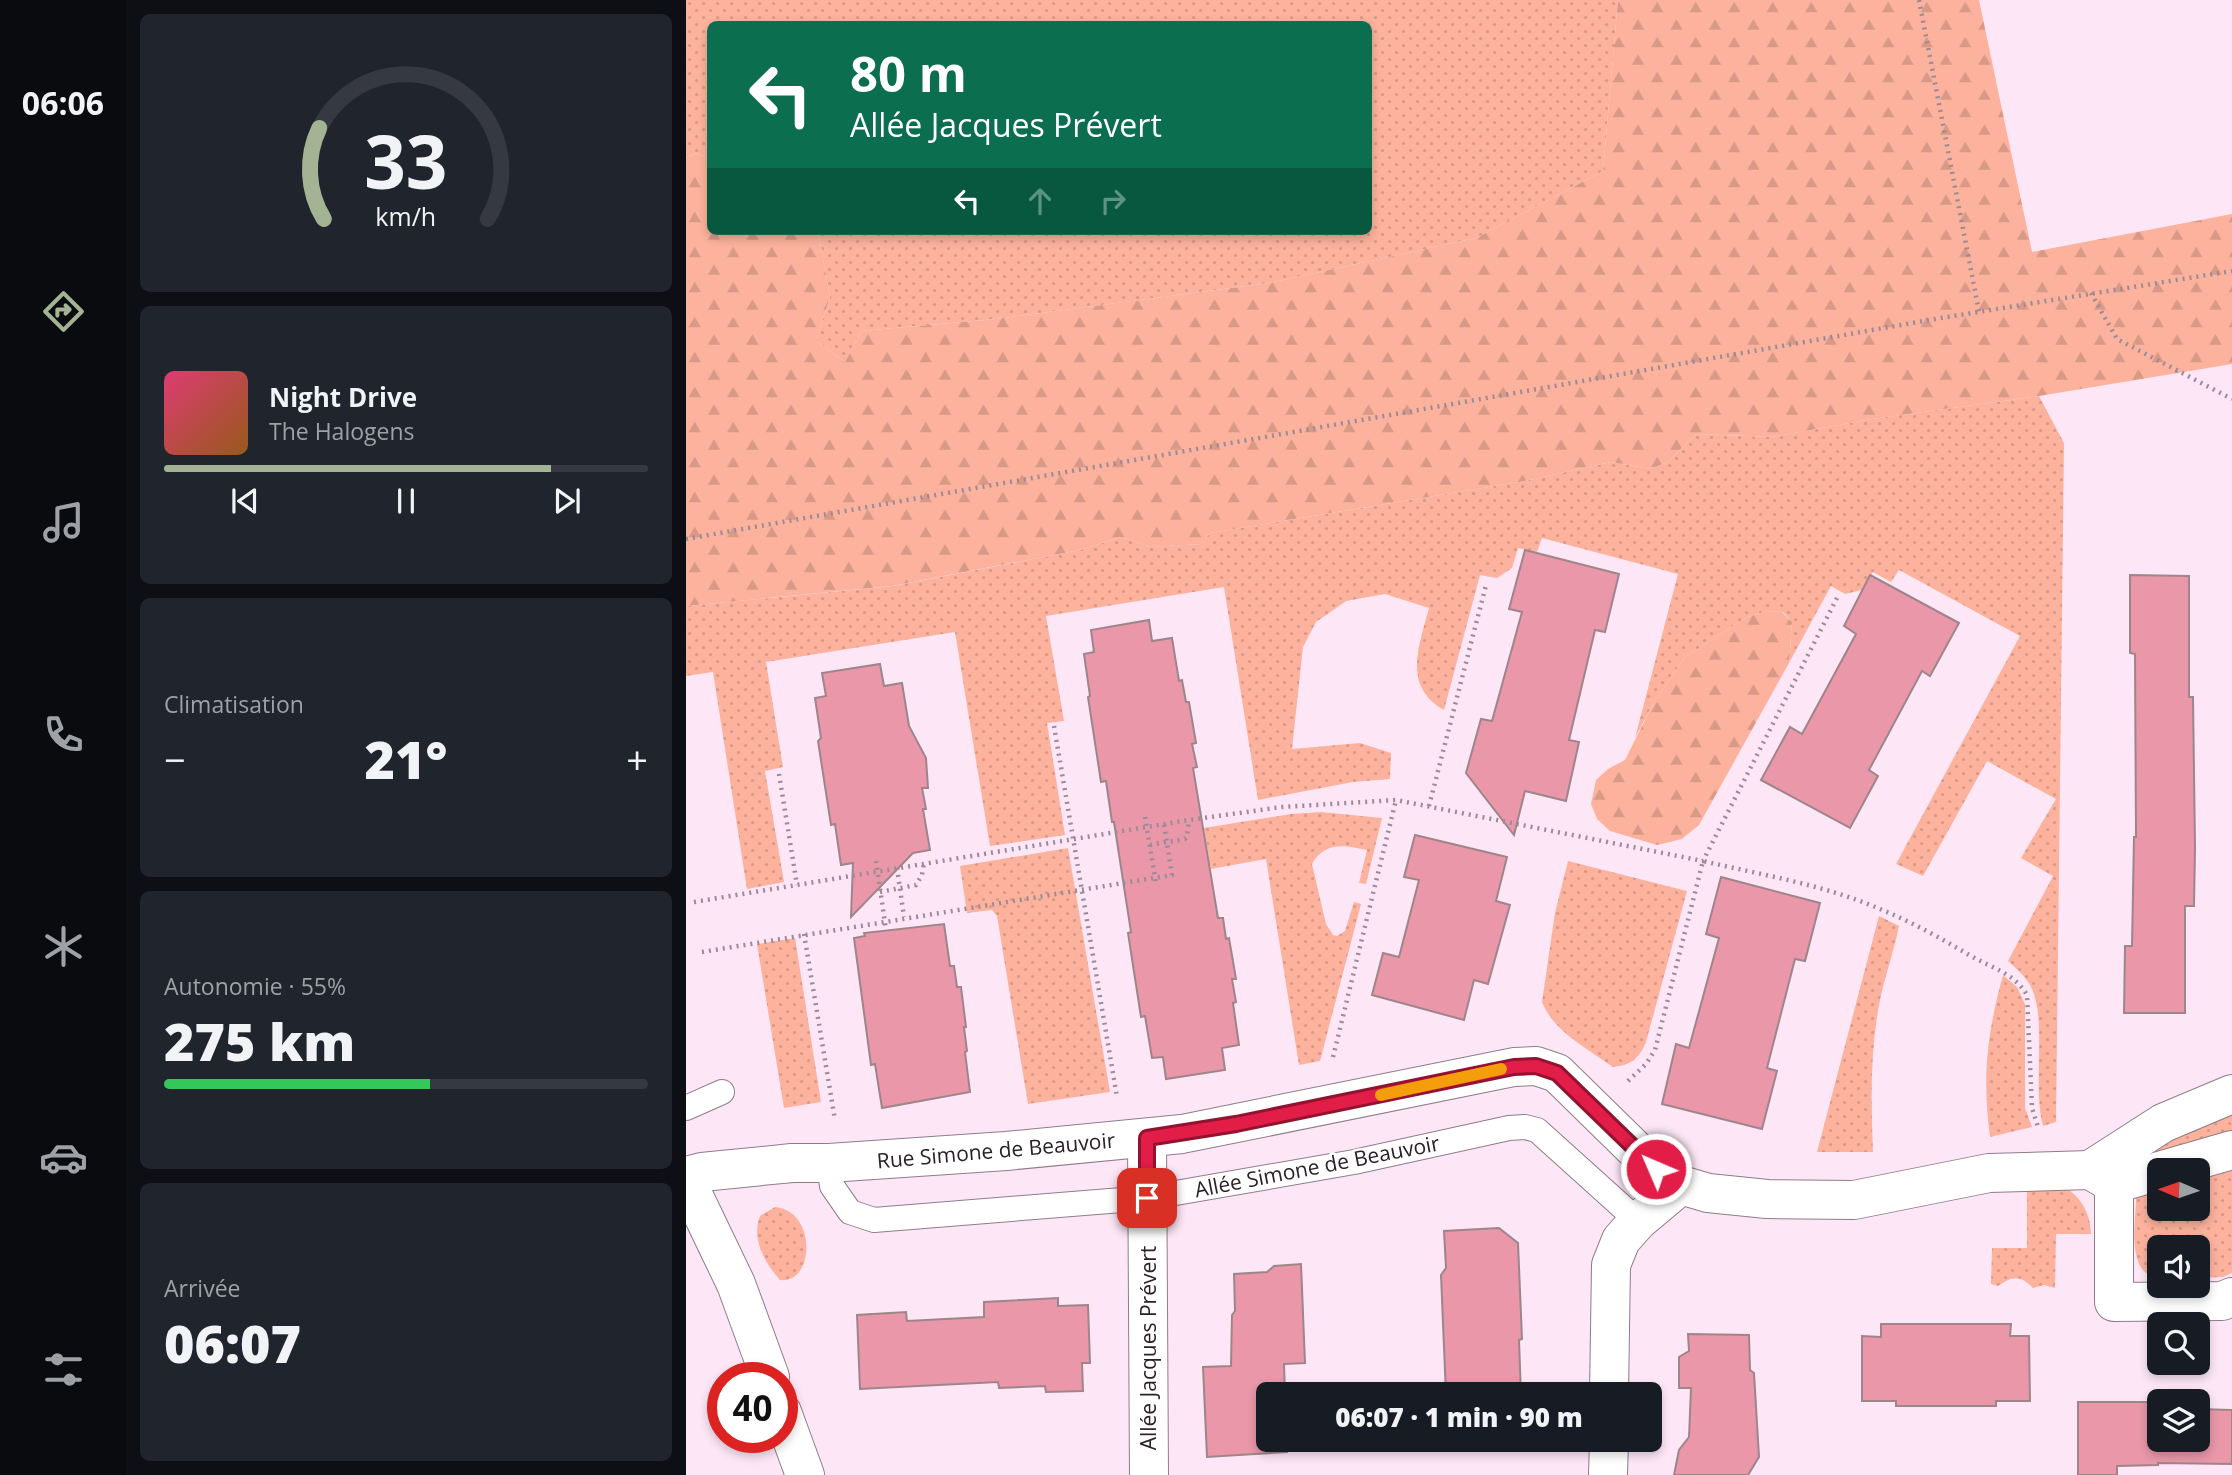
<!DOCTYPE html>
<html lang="fr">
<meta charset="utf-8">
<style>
body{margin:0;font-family:"Open Sans",sans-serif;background:#20242c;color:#f1f3f6;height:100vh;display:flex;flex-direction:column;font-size:26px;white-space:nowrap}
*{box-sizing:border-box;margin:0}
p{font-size:23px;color:#9ea1a6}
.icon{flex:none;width:38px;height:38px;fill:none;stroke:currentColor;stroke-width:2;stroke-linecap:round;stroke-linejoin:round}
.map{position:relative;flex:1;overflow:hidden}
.drawer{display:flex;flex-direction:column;gap:14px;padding:14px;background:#0d0f14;width:560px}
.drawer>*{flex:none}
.banner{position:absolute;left:21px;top:21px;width:665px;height:214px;border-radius:10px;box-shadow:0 4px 10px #0003;background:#0b6e4f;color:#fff;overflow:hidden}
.needle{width:46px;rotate:272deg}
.fabs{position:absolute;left:1461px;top:1158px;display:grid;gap:14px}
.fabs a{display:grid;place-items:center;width:63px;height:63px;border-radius:10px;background:#171b24;box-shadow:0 4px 10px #0003;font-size:35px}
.speed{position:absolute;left:21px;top:1362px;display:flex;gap:14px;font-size:35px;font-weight:700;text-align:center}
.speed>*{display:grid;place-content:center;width:91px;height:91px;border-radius:50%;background:#171b24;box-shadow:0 4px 10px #0003;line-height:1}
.speed .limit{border:10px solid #d22;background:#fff;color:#111}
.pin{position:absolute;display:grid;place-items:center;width:60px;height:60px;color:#fff;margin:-30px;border-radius:14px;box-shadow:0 4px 10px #0006}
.me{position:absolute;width:77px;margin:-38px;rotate:315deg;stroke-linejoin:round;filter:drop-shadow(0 0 5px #0008)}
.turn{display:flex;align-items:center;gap:24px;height:147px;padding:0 28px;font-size:32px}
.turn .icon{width:91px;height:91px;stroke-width:2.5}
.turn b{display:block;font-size:49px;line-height:60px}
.lanes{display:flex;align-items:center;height:66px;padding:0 28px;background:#0003;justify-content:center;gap:35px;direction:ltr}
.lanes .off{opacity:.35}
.big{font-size:52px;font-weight:800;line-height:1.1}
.drawer .card{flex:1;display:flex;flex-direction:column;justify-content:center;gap:10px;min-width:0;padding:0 24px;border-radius:10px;background:#20242c}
.drawer .dial{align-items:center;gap:0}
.dial svg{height:182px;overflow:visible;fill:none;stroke:#363941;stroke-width:7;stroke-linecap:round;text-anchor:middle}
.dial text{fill:#f1f3f6;stroke:none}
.song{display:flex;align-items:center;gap:21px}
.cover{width:84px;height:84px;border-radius:10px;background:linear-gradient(135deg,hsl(340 70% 55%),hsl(30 70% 35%))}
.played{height:7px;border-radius:4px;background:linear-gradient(90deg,#a4b393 80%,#363941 80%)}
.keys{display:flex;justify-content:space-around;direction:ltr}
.heat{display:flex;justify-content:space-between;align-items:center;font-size:38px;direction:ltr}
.charge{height:10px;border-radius:5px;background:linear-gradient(90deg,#34c759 55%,#363941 0)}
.trip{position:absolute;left:570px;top:1382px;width:406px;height:70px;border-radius:10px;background:#171b24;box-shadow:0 4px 10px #0003;font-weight:800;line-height:70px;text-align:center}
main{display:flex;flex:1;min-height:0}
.menu{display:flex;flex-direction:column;width:126px;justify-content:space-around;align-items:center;background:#090b0e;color:#9ea1a6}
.menu .icon{width:49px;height:49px}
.menu .selected{color:#a4b393}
.menu b{font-size:32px;color:#f1f3f6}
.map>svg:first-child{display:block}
.grass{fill:url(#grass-dots)}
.forest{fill:url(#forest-firs)}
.building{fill:#e997a9;stroke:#9e858a;stroke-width:2}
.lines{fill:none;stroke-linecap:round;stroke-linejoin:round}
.lane-casing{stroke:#8f7c8a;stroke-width:26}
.street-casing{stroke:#8f7c8a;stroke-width:40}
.secondary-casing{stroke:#8f7c8a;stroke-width:40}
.path{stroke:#9a8b96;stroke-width:4.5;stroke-dasharray:2 5;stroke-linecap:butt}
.lane{stroke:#fff;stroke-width:24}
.street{stroke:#fff;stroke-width:38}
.secondary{stroke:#fff;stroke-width:38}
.path-bridge{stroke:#9a8b96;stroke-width:4.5;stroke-dasharray:2 5;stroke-linecap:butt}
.route-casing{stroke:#92132f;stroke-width:18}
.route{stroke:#e11d48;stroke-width:12}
.slow{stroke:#f59e0b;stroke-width:12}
.labels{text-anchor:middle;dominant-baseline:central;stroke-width:5;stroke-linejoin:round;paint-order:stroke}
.street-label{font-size:21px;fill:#2a2228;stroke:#fff}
</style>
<main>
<nav class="menu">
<b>06:06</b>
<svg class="icon selected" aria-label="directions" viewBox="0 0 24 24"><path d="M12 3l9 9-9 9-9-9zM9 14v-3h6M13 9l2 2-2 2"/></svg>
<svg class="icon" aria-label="music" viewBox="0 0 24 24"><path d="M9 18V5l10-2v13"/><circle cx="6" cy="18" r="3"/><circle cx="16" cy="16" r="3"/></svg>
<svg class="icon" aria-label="phone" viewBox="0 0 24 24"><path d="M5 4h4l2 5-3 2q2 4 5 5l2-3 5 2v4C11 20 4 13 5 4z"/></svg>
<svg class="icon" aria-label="climate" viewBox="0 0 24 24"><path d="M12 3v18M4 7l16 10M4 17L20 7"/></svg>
<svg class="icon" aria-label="car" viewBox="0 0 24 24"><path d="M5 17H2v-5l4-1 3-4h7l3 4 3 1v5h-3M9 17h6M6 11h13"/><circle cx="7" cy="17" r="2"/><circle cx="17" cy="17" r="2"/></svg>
<svg class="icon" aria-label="filters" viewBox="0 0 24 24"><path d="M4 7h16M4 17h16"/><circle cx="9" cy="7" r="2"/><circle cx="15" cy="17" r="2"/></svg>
</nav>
<section class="drawer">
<div class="card dial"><svg viewBox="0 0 100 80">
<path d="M14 69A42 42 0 1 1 86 69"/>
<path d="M14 69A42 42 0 0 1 12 29" stroke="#a4b393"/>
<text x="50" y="56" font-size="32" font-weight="700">33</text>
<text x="50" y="72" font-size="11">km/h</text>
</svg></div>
<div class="card">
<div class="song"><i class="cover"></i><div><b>Night Drive</b><p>The Halogens</p></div></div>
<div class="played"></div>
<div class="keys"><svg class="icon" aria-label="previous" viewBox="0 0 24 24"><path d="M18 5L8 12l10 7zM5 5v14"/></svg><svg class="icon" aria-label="pause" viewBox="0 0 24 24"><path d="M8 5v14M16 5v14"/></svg><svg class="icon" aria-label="next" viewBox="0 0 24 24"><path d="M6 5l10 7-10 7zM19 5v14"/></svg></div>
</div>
<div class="card"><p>Climatisation</p>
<div class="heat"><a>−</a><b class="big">21°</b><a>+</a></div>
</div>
<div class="card"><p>Autonomie · 55%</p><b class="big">275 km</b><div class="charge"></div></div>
<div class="card"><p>Arrivée</p><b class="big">06:07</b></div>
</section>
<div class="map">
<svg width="1546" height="1475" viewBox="0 0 1546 1475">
<defs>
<pattern id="grass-dots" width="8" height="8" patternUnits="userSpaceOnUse" patternTransform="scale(1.75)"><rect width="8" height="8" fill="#fcb29d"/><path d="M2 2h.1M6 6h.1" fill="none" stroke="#d89987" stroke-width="1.8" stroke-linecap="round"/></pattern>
<pattern id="forest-firs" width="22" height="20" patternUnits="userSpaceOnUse" patternTransform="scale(1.75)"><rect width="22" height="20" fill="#fcb29d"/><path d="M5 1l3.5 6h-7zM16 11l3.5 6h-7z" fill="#d89987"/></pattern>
</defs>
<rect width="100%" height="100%" fill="#fde7f7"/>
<g class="grass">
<path d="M0,0H932L917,171L790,238L583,283L310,319L175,331L159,362L130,341L144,297L132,231H682V24H24V159L10,153L0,158Z"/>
<path d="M1353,396L1378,443L1370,1122L1357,1126C1346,1085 1362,1016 1344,985C1339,976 1330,968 1322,961L1367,876L1335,858L1370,799L1301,761L1237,876L1210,864L1334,636L1213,570L1205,582L1187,572L1176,590L1159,594L1145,586L1103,663L1106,622L1097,612L1081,611L1061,617L999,657L968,702L949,738L992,574L856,538L851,552L832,548L826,568L811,578L794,575L758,710C716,686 733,646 743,608L699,594L660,601L630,622L617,647L606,749L674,743L705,753L704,779L667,782L572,800L538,587L360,616L378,721L361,723L379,835L304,846L269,632L80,662L97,767L79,771L98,882L61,889L27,672L0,676V606L207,586L394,550L435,537L465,547L515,544L524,533L839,481L925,462L964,469L982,462L1010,434L1086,437L1186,419Z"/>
<path d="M635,812L696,818L680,884L673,883L681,850C660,845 638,841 626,864L640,924L647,935L651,936L659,931L668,902L675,904L634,1061L613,1065L580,859L525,869L518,828L605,814Z"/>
<path d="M382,848L424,1092L342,1104L311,916L306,910L281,913L274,866Z"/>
<path d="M882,861L1001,891L960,1042C953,1059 945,1065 927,1067C901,1048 868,1032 856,1002L869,913Z"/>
<path d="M1193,916L1213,926C1208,952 1198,978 1193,1005C1184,1054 1185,1103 1187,1152H1131Z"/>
<path d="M109,938L135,1102L98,1108L71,944Z"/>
<path d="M1317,975L1331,987L1339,1004V1108L1346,1127L1304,1137C1296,1076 1301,1034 1317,975Z"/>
<path d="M1543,1114L1546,1115V1139L1458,1155L1463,1149Z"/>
<path d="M1546,1163V1273L1537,1277L1512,1278V1248H1474L1473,1278C1439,1275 1450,1221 1450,1198L1473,1184L1474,1209H1512V1173Z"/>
<path d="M1377,1185C1395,1198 1404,1211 1405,1234H1370L1369,1288L1358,1285L1347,1288C1334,1275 1327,1276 1312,1286L1305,1284L1306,1248H1341V1186Z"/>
<path d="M89,1207C131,1211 129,1284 94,1280C79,1263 65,1239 74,1216Z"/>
</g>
<g class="forest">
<path d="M932,0H1293L1346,252L1546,214V364L1353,396L1186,419L1086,437L1010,434L982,462L964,469L925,462L839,481L524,533L515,544L465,547L435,537L394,550L206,586L0,606V158L10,153L24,159V231H132L144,297L130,341L159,362L175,331L310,319L583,283L790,238L917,171Z"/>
<path d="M1081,611L1096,612L1106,622L1103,663L1013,825L996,839L971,845L924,831L911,819L905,804L910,780L922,769L939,760L968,702L999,657L1061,617Z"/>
</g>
<g class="building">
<path d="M839,550L933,574L919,632L909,630L883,740L893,742L880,801L839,791L828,835L780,773L795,719L806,721L836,612L823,609Z"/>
<path d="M1184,575L1273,623L1244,676L1236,671L1183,770L1192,776L1164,828L1075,780L1104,727L1116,734L1170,634L1158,626Z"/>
<path d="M1444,575L1503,576V697H1507L1509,848L1508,906H1499V1013H1438L1439,946H1446L1448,837H1450L1449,654L1444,653Z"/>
<path d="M463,620L466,641L486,638L493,681L496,680L500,702H503L510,743L506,744L511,767L507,768L532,918H537L540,939L543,938L550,979H546L550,1002L547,1003L553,1045L536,1048L539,1070L480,1079L477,1057L466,1058L459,1016L455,1017L442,933L445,932L428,822H426L420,781L415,782L402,697L404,696L398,654L408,652L405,630Z"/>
<path d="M194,664L198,686L216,683L223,726L240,758L242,788H236L240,809H237L244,850L227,853L165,917L167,863L155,865L149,824L145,825L132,741L135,738L129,698L140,696L136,673Z"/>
<path d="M729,835L821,857L810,901L824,905L802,984L788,980L778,1020L686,995L697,953L713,957L733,880L718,877Z"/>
<path d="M1035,877L1134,903L1119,961L1109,959L1081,1068L1091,1071L1076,1129L976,1104L990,1044L1003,1048L1033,938L1020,934Z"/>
<path d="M258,924L264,966H268L271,987H275L280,1027H278L281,1051L279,1052L284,1092L196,1108L189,1064L185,1065L168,938L179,936L178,933Z"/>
<path d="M813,1228L832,1243L836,1339L833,1340L835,1395H760L755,1275L760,1268L758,1231Z"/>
<path d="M615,1264L619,1363L598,1364L599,1395H583V1440H601V1452L521,1457L517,1367L545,1366L546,1315L549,1311L548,1274L581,1272L588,1266Z"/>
<path d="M372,1298V1306L402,1305L404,1363H396L397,1391L360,1392L359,1386L313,1388L312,1382L174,1389L171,1315L220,1312L221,1321L298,1317V1302Z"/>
<path d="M1195,1324H1325L1324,1336H1343L1344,1401H1310V1406H1210V1401H1176V1336L1195,1337Z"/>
<path d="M1002,1334L1063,1335L1064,1370L1068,1373L1073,1457L1062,1475H988L993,1450L1003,1437L1005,1388H993V1357L1003,1351Z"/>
<path d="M1392,1402H1471V1409H1474V1440H1512V1409L1546,1410V1464L1472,1463V1465L1431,1466V1475H1392Z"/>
<path d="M770,1440H828L770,1444Z"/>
</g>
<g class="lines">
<g class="lane-casing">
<g id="lane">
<path d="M0,1108L36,1092"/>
<path d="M143,1163L146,1186L164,1212L188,1220L461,1198L668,1162L823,1128L839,1127L851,1130L952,1221"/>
</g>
</g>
<g class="street-casing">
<g id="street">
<path d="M461,1138L463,1475"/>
<path d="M1428,1184V1302L1536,1301L1546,1297"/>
<path d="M923,1395L925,1265L935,1240L952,1221L995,1185"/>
<path d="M922,1475L923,1440"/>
</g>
</g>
<g class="secondary-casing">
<g id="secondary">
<path d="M1404,1170L1477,1123L1546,1094"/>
<path d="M1404,1170L1428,1184L1546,1150"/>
<path d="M0,1176L16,1172L106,1163H143L320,1151L496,1134L828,1067L850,1066L871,1073L969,1169L995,1185L1022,1193L1081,1199L1168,1200L1303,1173L1404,1170"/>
<path d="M0,1180L50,1284L84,1377"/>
<path d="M96,1412L119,1475"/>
</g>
</g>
<g class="path">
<path d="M1233,0L1293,312"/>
<path d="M1405,293L1431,339L1546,399"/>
<path d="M0,539L1249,319L1546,271"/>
<path d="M368,726L431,1097"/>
<path d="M93,774L111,885"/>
<path d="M743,806L800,585"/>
<path d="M464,845L499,839L501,837L503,820"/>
<path d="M211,868L218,917"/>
<path d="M194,892L230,885L236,875L238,863"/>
<path d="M8,902L503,820L596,807L710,800L1017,861L1152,596"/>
<path d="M118,934L149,1120"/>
<path d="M16,952L486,875L478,824"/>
<path d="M647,1057L710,800"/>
<path d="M942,1081L960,1064L969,1050L1017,861C1076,875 1139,885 1194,909C1226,922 1256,939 1285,956C1306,968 1328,973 1341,995L1346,1108L1352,1127"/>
</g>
<use href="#lane" class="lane"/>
<use href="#street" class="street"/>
<use href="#secondary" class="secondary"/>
<g class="path-bridge">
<path d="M459,817L470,883"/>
<path d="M190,861L200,930"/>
</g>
</g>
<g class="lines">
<g class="route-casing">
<path id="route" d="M461,1198V1138L550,1124L828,1067L850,1066L871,1073L970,1169"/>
</g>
<use href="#route" class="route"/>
<path class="slow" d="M695,1095L815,1069"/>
</g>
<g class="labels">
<g class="street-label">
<text transform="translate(310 1150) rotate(-5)">Rue Simone de Beauvoir</text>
<text transform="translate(631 1166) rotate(-11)">Allée Simone de Beauvoir</text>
<text transform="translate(462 1348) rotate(-90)">Allée Jacques Prévert</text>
</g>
</g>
</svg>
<div class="fabs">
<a><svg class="needle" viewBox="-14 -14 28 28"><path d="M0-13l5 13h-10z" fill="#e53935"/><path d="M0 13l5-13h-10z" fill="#9ea1a6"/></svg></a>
<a><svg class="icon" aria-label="sound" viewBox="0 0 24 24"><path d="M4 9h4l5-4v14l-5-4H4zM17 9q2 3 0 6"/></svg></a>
<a><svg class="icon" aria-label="search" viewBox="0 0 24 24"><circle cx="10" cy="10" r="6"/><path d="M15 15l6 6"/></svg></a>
<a><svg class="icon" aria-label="layers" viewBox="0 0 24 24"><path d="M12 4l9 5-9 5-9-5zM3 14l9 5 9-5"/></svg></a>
</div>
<div class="speed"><div class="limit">40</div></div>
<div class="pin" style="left:461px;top:1198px;background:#d93025"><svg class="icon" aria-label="arrive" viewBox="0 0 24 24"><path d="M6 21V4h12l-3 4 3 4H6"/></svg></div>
<svg class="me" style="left:970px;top:1169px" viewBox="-20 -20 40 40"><circle r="17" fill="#e11d48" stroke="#fff" stroke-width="3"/><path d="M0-11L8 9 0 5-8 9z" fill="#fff"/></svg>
<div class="trip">06:07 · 1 min · 90 m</div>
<div class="banner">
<div class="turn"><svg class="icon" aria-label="left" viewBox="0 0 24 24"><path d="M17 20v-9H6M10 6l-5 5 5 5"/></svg><div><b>80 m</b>Allée Jacques Prévert</div></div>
<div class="lanes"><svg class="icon" aria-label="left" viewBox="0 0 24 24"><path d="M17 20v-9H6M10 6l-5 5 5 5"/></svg><svg class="icon off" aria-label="ahead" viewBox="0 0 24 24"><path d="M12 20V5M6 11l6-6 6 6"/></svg><svg class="icon off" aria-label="right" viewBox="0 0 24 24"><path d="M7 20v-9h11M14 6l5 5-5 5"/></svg></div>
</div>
</div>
</main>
